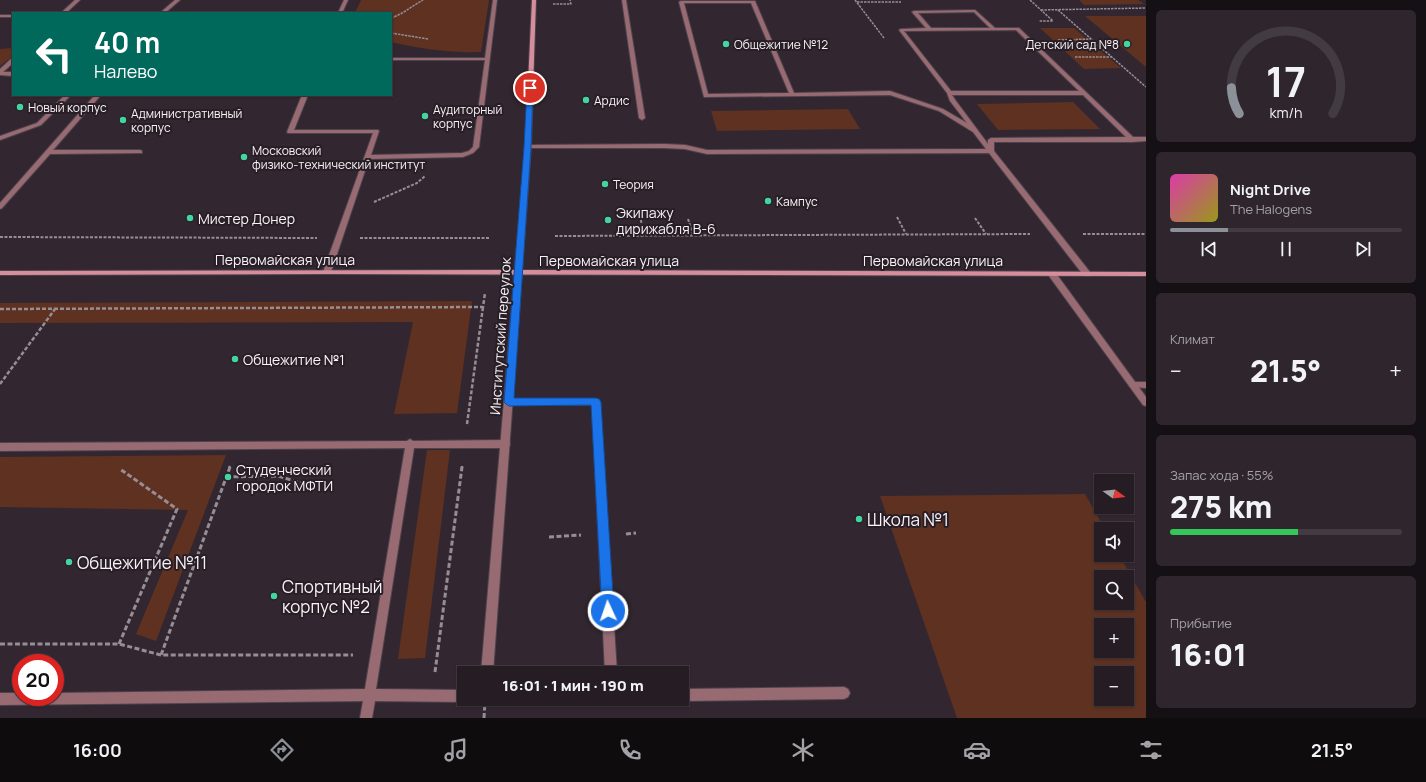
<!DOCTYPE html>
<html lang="ru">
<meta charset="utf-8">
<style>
body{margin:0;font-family:Manrope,sans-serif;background:#2e262c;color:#f1f3f6;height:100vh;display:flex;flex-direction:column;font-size:15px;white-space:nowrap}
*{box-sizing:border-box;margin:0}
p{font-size:13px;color:#a4a2a6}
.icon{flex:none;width:22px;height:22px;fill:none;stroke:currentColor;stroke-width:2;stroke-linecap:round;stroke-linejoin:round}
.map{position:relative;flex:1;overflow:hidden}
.details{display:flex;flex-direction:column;gap:10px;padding:10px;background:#151014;width:280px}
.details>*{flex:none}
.guide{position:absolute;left:12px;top:12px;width:380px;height:84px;border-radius:0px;box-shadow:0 1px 3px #0004,0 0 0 1px #423b41;background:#00695c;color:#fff;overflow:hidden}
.needle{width:26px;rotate:105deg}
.fabs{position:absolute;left:1094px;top:474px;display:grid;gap:8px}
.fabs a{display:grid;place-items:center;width:40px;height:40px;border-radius:0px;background:#261d24;box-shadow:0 1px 3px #0004,0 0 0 1px #423b41;font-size:20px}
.speed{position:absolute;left:12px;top:654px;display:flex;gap:8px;font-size:20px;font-weight:700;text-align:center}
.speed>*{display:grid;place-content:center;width:52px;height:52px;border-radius:50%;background:#261d24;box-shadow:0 1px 3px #0004,0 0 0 1px #423b41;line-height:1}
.speed .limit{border:6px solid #d22;background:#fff;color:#111}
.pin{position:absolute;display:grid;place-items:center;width:34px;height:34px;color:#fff;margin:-17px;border:2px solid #fff;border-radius:50%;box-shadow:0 1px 4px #0007}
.me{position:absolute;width:44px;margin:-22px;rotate:357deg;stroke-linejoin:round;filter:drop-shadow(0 0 3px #0008)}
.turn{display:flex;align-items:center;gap:14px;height:84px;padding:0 16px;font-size:18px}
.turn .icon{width:52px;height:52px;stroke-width:2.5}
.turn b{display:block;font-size:28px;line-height:34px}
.big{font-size:30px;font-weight:800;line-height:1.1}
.details .card{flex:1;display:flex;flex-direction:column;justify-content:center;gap:6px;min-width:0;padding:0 14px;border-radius:6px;background:#2e262c}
.details .dial{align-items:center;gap:0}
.dial svg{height:104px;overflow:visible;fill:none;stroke:#423b41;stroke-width:7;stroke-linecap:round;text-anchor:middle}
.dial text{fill:#f1f3f6;stroke:none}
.song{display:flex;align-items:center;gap:12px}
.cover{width:48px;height:48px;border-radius:6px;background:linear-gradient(135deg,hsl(320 70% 55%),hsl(60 70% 35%))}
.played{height:4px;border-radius:2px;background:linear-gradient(90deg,#8c9099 25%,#423b41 25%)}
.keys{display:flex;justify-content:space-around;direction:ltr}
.heat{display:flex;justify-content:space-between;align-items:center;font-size:22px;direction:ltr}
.charge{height:6px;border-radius:3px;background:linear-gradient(90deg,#34c759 55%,#423b41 0)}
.trip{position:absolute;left:457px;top:666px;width:232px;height:40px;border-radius:0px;background:#261d24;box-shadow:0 1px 3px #0004,0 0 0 1px #423b41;font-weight:800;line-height:40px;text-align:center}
.dock{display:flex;height:64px;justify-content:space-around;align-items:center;background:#0f0c0e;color:#a4a2a6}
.dock .icon{width:28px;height:28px}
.dock .active{color:#8c9099}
.dock b{font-size:18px;color:#f1f3f6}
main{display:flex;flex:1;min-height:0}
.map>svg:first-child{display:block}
.green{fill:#5e3120;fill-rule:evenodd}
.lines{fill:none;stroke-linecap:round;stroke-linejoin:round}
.lane-casing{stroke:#4e434c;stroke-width:2}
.street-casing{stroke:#4e434c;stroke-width:2}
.secondary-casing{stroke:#4e434c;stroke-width:2}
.path-far3{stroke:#968d95;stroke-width:1.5;stroke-dasharray:2.5 1;stroke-linecap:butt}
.path-far2{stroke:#968d95;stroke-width:2;stroke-dasharray:3 1.5;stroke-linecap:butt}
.path-far1{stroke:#968d95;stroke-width:2.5;stroke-dasharray:4 2;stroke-linecap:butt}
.path{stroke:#968d95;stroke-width:3;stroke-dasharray:5 2.5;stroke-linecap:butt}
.lane{fill:#986b73;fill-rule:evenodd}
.street{fill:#986b73;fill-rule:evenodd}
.secondary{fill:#d68e9c;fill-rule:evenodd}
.route{fill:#1a73e8;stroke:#114b97}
.poi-dot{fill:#44d49f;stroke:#281e26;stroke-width:1.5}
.labels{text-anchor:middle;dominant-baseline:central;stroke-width:4;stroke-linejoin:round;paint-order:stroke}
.far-poi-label{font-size:12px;fill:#f9f2f8;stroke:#281e26;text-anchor:start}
.poi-label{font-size:14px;fill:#f9f2f8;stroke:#281e26;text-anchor:start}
.street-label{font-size:14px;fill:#f9f2f8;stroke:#281e26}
.near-poi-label{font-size:17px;fill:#f9f2f8;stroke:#281e26;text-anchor:start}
</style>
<main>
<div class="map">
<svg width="1146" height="718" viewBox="0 0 1146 718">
<rect width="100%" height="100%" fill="#322730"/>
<g class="green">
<path d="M361,0H489L481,52C450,53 421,49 391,42V13H355Z"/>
<path d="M1079,0H1138L1144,4L1084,5Z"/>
<path d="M1085,16H1146V67Z"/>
<path d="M1040,28H1074L1121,68L1084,69Z"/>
<path d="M13,48V56L0,66V49Z"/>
<path d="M1073,102L1100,129L998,130L977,104Z"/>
<path d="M848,109L860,129L717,131L711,111Z"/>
<path d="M472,301L457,413L394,414L413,322L0,323V303Z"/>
<path d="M427,450H450L425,658L398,659Z"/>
<path d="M226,455L156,641L136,634L188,510L0,507V457Z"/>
<path d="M1085,494L1105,529H1101V555H1119L1146,602V718H957L880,496ZM1101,577H1127V603H1101ZM1101,625H1127V651H1101ZM1101,673H1127V699H1101Z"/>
</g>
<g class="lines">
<g class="lane-casing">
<g id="lane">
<path d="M75,0H80L66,13H61Z"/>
<path d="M175,0H180L165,13H160Z"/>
<path d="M344,0H348L342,13H338Z"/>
<path d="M493,0H497L479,147L473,153L463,157L369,159L331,272L330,274H324L323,272L373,133H288L287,132L302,95H308L294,130H378L379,131L371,155L462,153L469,151L473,147L485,60H391V58H485Z"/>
<path d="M622,0H626L645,118L642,120L639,118Z"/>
<path d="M681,1H755L794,93L890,91L943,109L967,123L950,101L947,93L899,30L901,29L926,28L912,12L914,11L975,10L995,28H1019L1133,137H1146V141L1132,142H994V151L1090,272L1091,274L1090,276H1084L989,153L707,154L685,149L664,148H526V146L528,145L664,144L685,145L707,150L986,149L973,132L939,111L890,95L704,97L679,2ZM684,3H751L789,93L708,94ZM974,12L990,28H931L918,13ZM1016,30L1079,91H951L904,31ZM952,95H1083L1126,137L991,138L988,140V144L956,101Z"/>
<rect x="0" y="15" width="13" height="2"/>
<path d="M11,59H13V63L3,72H13V76L0,75V69Z"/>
<path d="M65,95H71L41,125L0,140V136L37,123Z"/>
<path d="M95,95H101L53,150H140L142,151V153L50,154L2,208L0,209V203Z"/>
<path d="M1133,382H1146V388L1130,387L1129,385L1130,383Z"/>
<path d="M509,399H596L599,400L600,402L617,673H605L592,405H509L506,404L505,402L506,400Z"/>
<path d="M410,439L413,441L506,440L509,441L510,444L509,447L506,448H414L376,689L464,690V699H468V700L464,702L375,701L372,718H360L363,701L0,705V693H21V697H55V693L365,689L405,448L0,451V443L407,441Z"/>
<path d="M844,687L848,689L850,693L848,697L844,699L682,701L678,699H682V689Z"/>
</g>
</g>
<g class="street-casing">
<g id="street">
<path d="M515,270H521L522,272L493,673H481Z"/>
<path d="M1049,272H1055L1146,397V406L1143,405L1049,276L1048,274Z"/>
</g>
</g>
<g class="secondary-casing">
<path id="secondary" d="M532,0H536L531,147L522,270L1146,272V276L327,274L0,275V271L515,270L525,147Z"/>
</g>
<g class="path-far3">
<path d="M855,0L884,38"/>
<path d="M1030,0L1053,21H1039"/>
<path d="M857,2H901"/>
<path d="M553,4H571L570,0"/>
<path d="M1041,10L1146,8"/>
<path d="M1058,10L1146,87"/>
<path d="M391,18C403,14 412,6 423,0"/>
<path d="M391,33L428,39"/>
<path d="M1058,40L1091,39"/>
<path d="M1075,57H1112"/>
</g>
<g class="path-far2">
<path d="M374,202L417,183L425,176"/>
<path d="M897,217L906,234"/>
<path d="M975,218L986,234"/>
<path d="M688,219L693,234"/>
<path d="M641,220L643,236"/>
<path d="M1083,234H1146"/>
<path d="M555,236L1030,234"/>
<path d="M0,237L317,238"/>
<path d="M360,238H490"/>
</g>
<g class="path-far1">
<path d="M0,309L483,307L485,293"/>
<path d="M0,384L55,309"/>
<path d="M467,424L483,307"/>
<path d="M229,468L230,466"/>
<path d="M462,468V466"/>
</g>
<g class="path">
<path d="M230,467L161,655H353"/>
<path d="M226,477L278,476L301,483"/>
<path d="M626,534L636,533"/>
<path d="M549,537L581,535"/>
<path d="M0,644H119L161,655"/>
<path d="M119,644L177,509L120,469"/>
<path d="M435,672L462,467"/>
<path d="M484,718L485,701"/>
</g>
<use href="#lane" class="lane"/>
<use href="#street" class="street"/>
<use href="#secondary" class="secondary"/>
</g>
<path class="route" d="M530,86L533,88L531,147L514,398H596L599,399L601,402L614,611L612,615L608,617L604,615L602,611L591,405L509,406L506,404L504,402L524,147L527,88Z"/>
<g class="poi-dot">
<circle cx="726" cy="44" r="4"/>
<circle cx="1127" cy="44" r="4"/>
<circle cx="586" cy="100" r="4"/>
<circle cx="20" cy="107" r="4"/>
<circle cx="425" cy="116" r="4"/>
<circle cx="123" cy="120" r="4"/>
<circle cx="244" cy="157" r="4"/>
<circle cx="605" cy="184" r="4"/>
<circle cx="768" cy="201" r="4"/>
<circle cx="190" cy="218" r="4"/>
<circle cx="608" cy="220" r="4"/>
<circle cx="235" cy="359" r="4"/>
<circle cx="228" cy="477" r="4"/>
<circle cx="859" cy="519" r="4"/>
<circle cx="69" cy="562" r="4"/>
<circle cx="274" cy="596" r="4"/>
</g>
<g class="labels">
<g class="far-poi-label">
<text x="734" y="44">Общежитие №12</text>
<text x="1119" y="44" text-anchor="end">Детский сад №8</text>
<text x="594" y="100">Ардис</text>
<text x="28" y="107">Новый корпус</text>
<text x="433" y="109">Аудиторный<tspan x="433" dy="14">корпус</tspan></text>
<text x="131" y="113">Административный<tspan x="131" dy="14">корпус</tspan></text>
<text x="252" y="150">Московский<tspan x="252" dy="14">физико-технический институт</tspan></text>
<text x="613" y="184">Теория</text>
<text x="776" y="201">Кампус</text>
</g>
<g class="poi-label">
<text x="616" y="212">Экипажу<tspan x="616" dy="16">дирижабля В-6</tspan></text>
<text x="198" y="218">Мистер Донер</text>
<text x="243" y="359">Общежитие №1</text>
<text x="236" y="469">Студенческий<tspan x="236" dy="16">городок МФТИ</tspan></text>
</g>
<g class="street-label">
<text x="285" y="259">Первомайская улица</text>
<text x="609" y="260">Первомайская улица</text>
<text x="933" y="260">Первомайская улица</text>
<text transform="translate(500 336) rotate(-86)">Институтский переулок</text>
</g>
<g class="near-poi-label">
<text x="867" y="519">Школа №1</text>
<text x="77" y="562">Общежитие №11</text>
<text x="282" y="586">Спортивный<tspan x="282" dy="20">корпус №2</tspan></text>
</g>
</g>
</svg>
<div class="fabs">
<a><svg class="needle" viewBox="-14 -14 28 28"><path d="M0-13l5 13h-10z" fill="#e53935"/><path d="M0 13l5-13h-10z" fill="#a4a2a6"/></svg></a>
<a><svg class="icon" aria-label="sound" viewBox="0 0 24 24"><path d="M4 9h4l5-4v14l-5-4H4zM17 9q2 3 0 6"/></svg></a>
<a><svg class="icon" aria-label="search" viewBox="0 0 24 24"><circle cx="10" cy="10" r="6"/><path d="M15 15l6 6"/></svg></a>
<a>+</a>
<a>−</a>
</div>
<div class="speed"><div class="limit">20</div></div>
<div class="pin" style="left:530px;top:88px;background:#d93025"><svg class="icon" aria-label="arrive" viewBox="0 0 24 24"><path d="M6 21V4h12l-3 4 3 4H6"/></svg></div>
<svg class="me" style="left:608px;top:611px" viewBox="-20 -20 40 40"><circle r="17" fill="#1a73e8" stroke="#fff" stroke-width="3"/><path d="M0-11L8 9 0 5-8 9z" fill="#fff"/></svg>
<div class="trip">16:01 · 1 мин · 190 m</div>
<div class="guide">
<div class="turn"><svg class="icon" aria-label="left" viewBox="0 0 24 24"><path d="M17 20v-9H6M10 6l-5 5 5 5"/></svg><div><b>40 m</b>Налево</div></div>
</div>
</div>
<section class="details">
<div class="card dial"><svg viewBox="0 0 100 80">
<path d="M14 69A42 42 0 1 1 86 69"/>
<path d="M14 69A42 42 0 0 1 8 49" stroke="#8c9099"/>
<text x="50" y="56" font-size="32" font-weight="700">17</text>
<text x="50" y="72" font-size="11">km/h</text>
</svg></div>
<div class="card">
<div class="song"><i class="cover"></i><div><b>Night Drive</b><p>The Halogens</p></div></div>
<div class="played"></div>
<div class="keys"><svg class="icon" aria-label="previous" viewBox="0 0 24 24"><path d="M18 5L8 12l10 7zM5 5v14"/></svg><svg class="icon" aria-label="pause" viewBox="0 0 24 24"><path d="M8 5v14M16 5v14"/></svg><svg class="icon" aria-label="next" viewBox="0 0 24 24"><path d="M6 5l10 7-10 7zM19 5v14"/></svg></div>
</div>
<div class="card"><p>Климат</p>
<div class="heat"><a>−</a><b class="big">21.5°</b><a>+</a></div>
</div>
<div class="card"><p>Запас хода · 55%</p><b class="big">275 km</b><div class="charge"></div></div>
<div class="card"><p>Прибытие</p><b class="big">16:01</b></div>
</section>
</main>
<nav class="dock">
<b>16:00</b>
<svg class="icon active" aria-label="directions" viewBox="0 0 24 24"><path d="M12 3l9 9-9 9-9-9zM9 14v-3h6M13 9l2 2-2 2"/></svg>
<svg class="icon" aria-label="music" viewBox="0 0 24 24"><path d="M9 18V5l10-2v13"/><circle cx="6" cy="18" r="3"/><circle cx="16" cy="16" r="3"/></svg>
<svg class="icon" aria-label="phone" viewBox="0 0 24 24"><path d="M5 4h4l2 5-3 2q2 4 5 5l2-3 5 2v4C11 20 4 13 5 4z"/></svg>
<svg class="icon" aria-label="climate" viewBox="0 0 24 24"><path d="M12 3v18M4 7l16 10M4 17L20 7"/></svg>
<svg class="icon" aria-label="car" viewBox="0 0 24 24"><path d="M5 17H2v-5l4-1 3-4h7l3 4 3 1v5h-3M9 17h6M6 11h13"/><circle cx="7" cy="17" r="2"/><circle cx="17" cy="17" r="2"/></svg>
<svg class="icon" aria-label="filters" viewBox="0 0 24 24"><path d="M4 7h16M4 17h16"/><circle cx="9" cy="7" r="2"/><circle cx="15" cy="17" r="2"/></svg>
<b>21.5°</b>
</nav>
